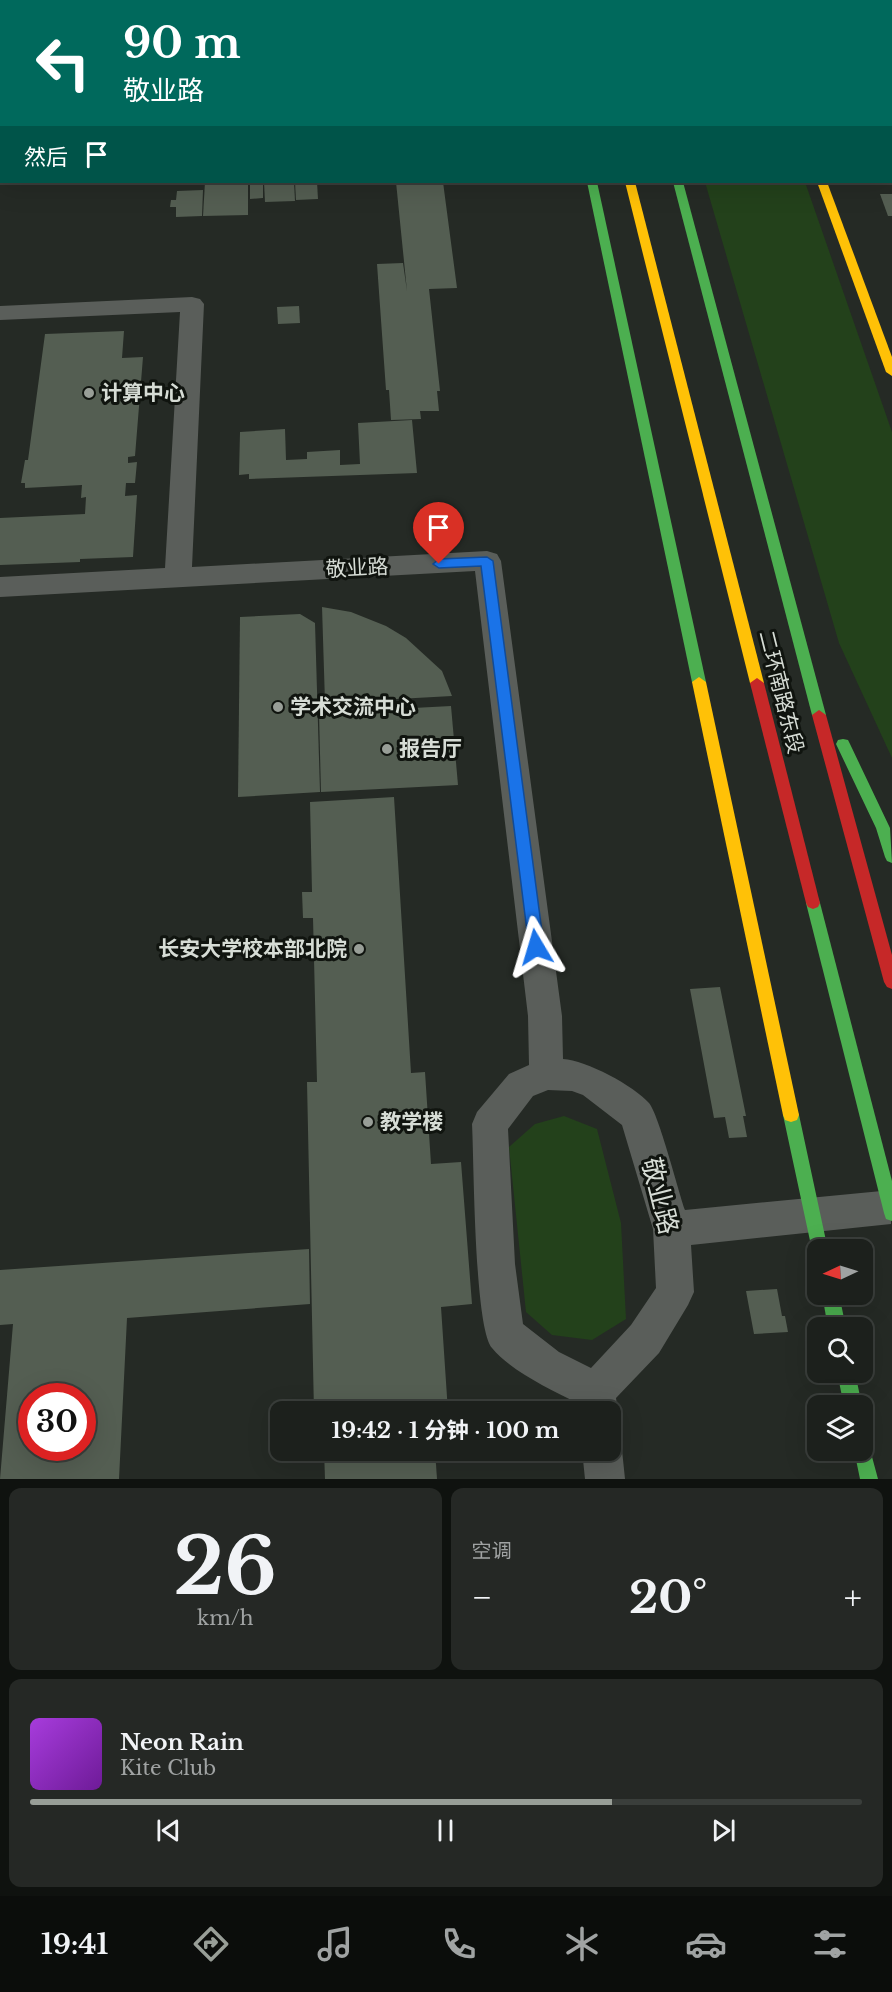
<!DOCTYPE html>
<html lang="zh">
<meta charset="utf-8">
<style>
body{margin:0;font-family:"Libre Baskerville","Noto Sans SC",serif;background:#252825;color:#f1f3f6;height:100vh;display:flex;flex-direction:column;font-size:22px;white-space:nowrap}
*{box-sizing:border-box;margin:0}
p{font-size:20px;color:#a0a3a3}
.icon{flex:none;width:33px;height:33px;fill:none;stroke:currentColor;stroke-width:2;stroke-linecap:round;stroke-linejoin:round}
.map{position:relative;height:1479px;overflow:hidden}
.panel{display:flex;flex-direction:column;gap:9px;padding:9px;background:#0f120f;flex:1}
.panel>*{flex:none}
.banner{position:absolute;left:0px;top:0px;width:892px;height:183px;box-shadow:0 6px 24px #0002,0 0 0 2px #3a3e3b;background:#00695c;color:#fff;overflow:hidden}
.needle{width:39px;rotate:266deg}
.controls{position:absolute;left:807px;top:1239px;display:grid;gap:12px}
.controls a{display:grid;place-items:center;width:66px;height:66px;border-radius:12px;background:#1c201c;box-shadow:0 6px 24px #0002,0 0 0 2px #3a3e3b;font-size:30px}
.speed{position:absolute;left:18px;top:1383px;display:flex;gap:12px;font-size:30px;font-weight:700;text-align:center}
.speed>*{display:grid;place-content:center;width:78px;height:78px;border-radius:50%;background:#1c201c;box-shadow:0 6px 24px #0002,0 0 0 2px #3a3e3b;line-height:1}
.speed .limit{border:9px solid #d22;background:#fff;color:#111}
.pin{position:absolute;display:grid;place-items:center;width:51px;height:51px;color:#fff;margin:-62px -26px;border-radius:50% 50% 50% 0;rotate:-45deg;box-shadow:0 0 6px #0007}
.pin .icon{rotate:45deg}
.me{position:absolute;width:66px;margin:-33px;rotate:353deg;stroke-linejoin:round;filter:drop-shadow(0 0 4px #0008)}
.turn{display:flex;align-items:center;gap:21px;height:126px;padding:0 24px;font-size:27px}
.turn .icon{width:78px;height:78px;stroke-width:2.5}
.turn b{display:block;font-size:42px;line-height:51px}
.then{display:flex;align-items:center;height:57px;padding:0 24px;background:#0003;gap:12px;font-size:22px}
.big{font-size:45px;font-weight:700;line-height:1.1}
.panel .card{flex:1;display:flex;flex-direction:column;justify-content:center;gap:9px;min-width:0;padding:0 21px;border-radius:12px;background:#252825}
.panel .dial{align-items:center;gap:0}
.dial b{font-size:78px;line-height:1}
.song{display:flex;align-items:center;gap:18px}
.cover{width:72px;height:72px;border-radius:9px;background:linear-gradient(135deg,hsl(280 70% 55%),hsl(280 70% 35%))}
.played{height:6px;border-radius:3px;background:linear-gradient(90deg,#989e97 70%,#3a3e3b 70%)}
.keys{display:flex;justify-content:space-around;direction:ltr}
.heat{display:flex;justify-content:space-between;align-items:center;font-size:33px;direction:ltr}
.panel .tiles{flex:1;display:grid;gap:9px;grid-template-columns:1fr 1fr}
.card:last-child{grid-column:span 2}
.trip{position:absolute;left:270px;top:1401px;width:351px;height:60px;border-radius:12px;background:#1c201c;box-shadow:0 6px 24px #0002,0 0 0 2px #3a3e3b;font-weight:700;line-height:60px;text-align:center}
.dock{display:flex;height:96px;justify-content:space-around;align-items:center;background:#0b0d0b;color:#a0a3a3}
.dock .icon{width:42px;height:42px}
.dock .on{color:#989e97}
.dock b{font-size:27px;color:#f1f3f6}
.map>svg:first-child{display:block}
.green{fill:#23411b}
.building{fill:#545e52;fill-rule:evenodd}
.lines{fill:none;stroke-linecap:round;stroke-linejoin:round}
.street{fill:#5a5e5a;fill-rule:evenodd}
.fast{fill:#4caf50;fill-rule:evenodd}
.slow{fill:#ffc107;fill-rule:evenodd}
.jam{fill:#c62828;fill-rule:evenodd}
.route{fill:#1a73e8;stroke:#114b97;stroke-width:1.5}
.poi-dot{fill:#989e97;stroke:#10140f;stroke-width:2}
.labels{text-anchor:middle;dominant-baseline:central;stroke-width:6;stroke-linejoin:round;paint-order:stroke}
.poi-label{font-size:21px;font-weight:bold;fill:#d6dcd5;stroke:#10140f;text-anchor:start}
.street-label{font-size:21px;fill:#d6dcd5;stroke:#10140f}
.near-street-label{font-size:26px;fill:#d6dcd5;stroke:#10140f}
</style>
<div class="map">
<svg width="892" height="1479" viewBox="0 0 892 1479">
<rect width="100%" height="100%" fill="#252a25"/>
<g class="green">
<path d="M89,0H517L518,1H89Z"/>
<path d="M705,182H805L892,432V758L839,643Z"/>
<path d="M564,1116L597,1129L621,1223L626,1319L592,1340L552,1335L526,1312L509,1147L535,1124Z"/>
</g>
<g class="building">
<path d="M205,182H248V215L203,216Z"/>
<path d="M250,182H263V198L250,199Z"/>
<path d="M264,182H294L295,201L265,202Z"/>
<path d="M295,182H317L318,199L296,200Z"/>
<path d="M396,182H443L457,288L429,289L440,391H437L439,411H420L421,419L391,420L389,390H386L377,264L403,263L407,291Z"/>
<path d="M203,190L202,216L176,217V207H170L171,200H176L177,191Z"/>
<path d="M880,194H892V216H888Z"/>
<path d="M299,306L300,323L278,324L277,307Z"/>
<path d="M124,331L122,358L143,357L135,456L128,457V463L137,462L135,483H126L125,496L137,495L133,557L80,559V562L0,565V518L85,514L86,497L81,498L82,485L25,488V483H21L25,460H28L45,334Z"/>
<path d="M412,420L417,473L249,479V474L239,475L240,432L285,429L286,460L307,459V452L340,450V465L360,464L358,423Z"/>
<path d="M322,607L351,612L386,626L406,638L442,671L452,696L325,703Z"/>
<path d="M300,614L315,623L320,792L238,797L240,617Z"/>
<path d="M451,706L458,785L321,792L319,713Z"/>
<path d="M394,797L411,1073L425,1072L431,1164L461,1162L472,1304L441,1307L448,1412H314L307,1082H317L313,918H303L302,892H312L310,802Z"/>
<path d="M720,987L746,1116H743L747,1137L729,1138L725,1117L714,1118L690,989Z"/>
<path d="M309,1249L310,1304L127,1318L119,1479H0L13,1324L0,1325V1270ZM32,1396H82V1448H32Z"/>
<path d="M777,1289L782,1316H785L788,1332L754,1334L746,1291Z"/>
<path d="M324,1450H435L437,1479H325Z"/>
</g>
<g class="lines">
<g class="street">
<path d="M192,297L200,299L204,304L192,567L487,551L497,554L501,561L562,1016L563,1059C586,1060 634,1086 649,1103C659,1115 678,1190 685,1210L892,1190L891,1224L691,1245L694,1292L688,1305L659,1353L616,1398L618,1412L610,1427V1412H578L577,1403C550,1389 512,1372 492,1348C474,1327 474,1161 472,1124L477,1112L509,1074L529,1065L528,1016L475,571L0,597V577L165,568L180,312L0,320V306ZM548,1090L572,1091L583,1095L622,1125L653,1229L656,1288L631,1325L591,1368L559,1352L523,1324L515,1264L508,1129L533,1096Z"/>
<path d="M610,1433L616,1436L622,1450L625,1479H585L582,1450H610Z"/>
</g>
<g class="fast">
<rect x="550" y="0" width="8" height="2"/>
<rect x="626" y="0" width="8" height="2"/>
<rect x="751" y="0" width="8" height="2"/>
<path d="M587,182H597L706,682L699,687L692,682Z"/>
<path d="M673,182H683L826,715L819,720L812,715Z"/>
<path d="M843,739L848,740L850,744L890,828L892,863L887,861L885,857L876,828L836,744L838,740Z"/>
<path d="M813,897L818,899L820,903L892,1181V1221L886,1219L884,1213L806,903L808,899Z"/>
<path d="M791,1108L797,1110L799,1115L828,1250H818V1257L814,1256L812,1250L783,1115L785,1110Z"/>
<path d="M822,1294H839L846,1328H828Z"/>
<path d="M837,1372H855L862,1406H844Z"/>
<path d="M862,1439L868,1442L878,1479H860L854,1450H862Z"/>
</g>
<g class="slow">
<path d="M625,182H635L764,683L757,688L750,683Z"/>
<path d="M817,182H827L892,357V376L886,372Z"/>
<path d="M699,677L706,682L799,1115L797,1120L791,1122L785,1120L783,1115L692,682Z"/>
</g>
<g class="jam">
<rect x="580" y="0" width="8" height="2"/>
<path d="M757,678L764,683L820,903L818,907L813,909L808,907L806,903L750,683Z"/>
<path d="M819,710L826,715L892,955V989L887,987L884,982L812,715Z"/>
</g>
</g>
<path class="route" d="M487,557L493,561L544,947L542,952L536,954L531,952L529,947L481,566L439,568L433,564L439,559Z"/>
<g class="poi-dot">
<circle cx="89" cy="393" r="6"/>
<circle cx="278" cy="707" r="6"/>
<circle cx="387" cy="749" r="6"/>
<circle cx="359" cy="949" r="6"/>
<circle cx="368" cy="1122" r="6"/>
</g>
<g class="labels">
<g class="poi-label">
<text x="101" y="393">计算中心</text>
<text x="290" y="707">学术交流中心</text>
<text x="399" y="749">报告厅</text>
<text x="347" y="949" text-anchor="end">长安大学校本部北院</text>
<text x="380" y="1122">教学楼</text>
</g>
<g class="street-label">
<text transform="translate(357 568) rotate(-3)">敬业路</text>
<text transform="translate(781 692) rotate(76)">二环南路东段</text>
</g>
<g class="near-street-label">
<text transform="translate(660 1196) rotate(76)">敬业路</text>
</g>
</g>
</svg>
<div class="controls">
<a><svg class="needle" viewBox="-14 -14 28 28"><path d="M0-13l5 13h-10z" fill="#e53935"/><path d="M0 13l5-13h-10z" fill="#a0a3a3"/></svg></a>
<a><svg class="icon" aria-label="search" viewBox="0 0 24 24"><circle cx="10" cy="10" r="6"/><path d="M15 15l6 6"/></svg></a>
<a><svg class="icon" aria-label="layers" viewBox="0 0 24 24"><path d="M12 4l9 5-9 5-9-5zM3 14l9 5 9-5"/></svg></a>
</div>
<div class="speed"><div class="limit">30</div></div>
<div class="pin" style="left:439px;top:564px;background:#d93025"><svg class="icon" aria-label="arrive" viewBox="0 0 24 24"><path d="M6 21V4h12l-3 4 3 4H6"/></svg></div>
<svg class="me" style="left:536px;top:947px" viewBox="-20 -20 40 40"><path d="M0-17L14 15 0 8-14 15z" fill="#1a73e8" stroke="#fff" stroke-width="4"/></svg>
<div class="trip">19:42 · 1 分钟 · 100 m</div>
<div class="banner">
<div class="turn"><svg class="icon" aria-label="left" viewBox="0 0 24 24"><path d="M17 20v-9H6M10 6l-5 5 5 5"/></svg><div><b>90 m</b>敬业路</div></div>
<div class="then">然后<svg class="icon" aria-label="arrive" viewBox="0 0 24 24"><path d="M6 21V4h12l-3 4 3 4H6"/></svg></div>
</div>
</div>
<section class="panel">
<div class="tiles">
<div class="card dial"><b>26</b><p>km/h</p></div>
<div class="card"><p>空调</p>
<div class="heat"><a>−</a><b class="big">20°</b><a>+</a></div>
</div>
<div class="card">
<div class="song"><i class="cover"></i><div><b>Neon Rain</b><p>Kite Club</p></div></div>
<div class="played"></div>
<div class="keys"><svg class="icon" aria-label="previous" viewBox="0 0 24 24"><path d="M18 5L8 12l10 7zM5 5v14"/></svg><svg class="icon" aria-label="pause" viewBox="0 0 24 24"><path d="M8 5v14M16 5v14"/></svg><svg class="icon" aria-label="next" viewBox="0 0 24 24"><path d="M6 5l10 7-10 7zM19 5v14"/></svg></div>
</div>
</div>
</section>
<nav class="dock">
<b>19:41</b>
<svg class="icon on" aria-label="directions" viewBox="0 0 24 24"><path d="M12 3l9 9-9 9-9-9zM9 14v-3h6M13 9l2 2-2 2"/></svg>
<svg class="icon" aria-label="music" viewBox="0 0 24 24"><path d="M9 18V5l10-2v13"/><circle cx="6" cy="18" r="3"/><circle cx="16" cy="16" r="3"/></svg>
<svg class="icon" aria-label="phone" viewBox="0 0 24 24"><path d="M5 4h4l2 5-3 2q2 4 5 5l2-3 5 2v4C11 20 4 13 5 4z"/></svg>
<svg class="icon" aria-label="climate" viewBox="0 0 24 24"><path d="M12 3v18M4 7l16 10M4 17L20 7"/></svg>
<svg class="icon" aria-label="car" viewBox="0 0 24 24"><path d="M5 17H2v-5l4-1 3-4h7l3 4 3 1v5h-3M9 17h6M6 11h13"/><circle cx="7" cy="17" r="2"/><circle cx="17" cy="17" r="2"/></svg>
<svg class="icon" aria-label="filters" viewBox="0 0 24 24"><path d="M4 7h16M4 17h16"/><circle cx="9" cy="7" r="2"/><circle cx="15" cy="17" r="2"/></svg>
</nav>
